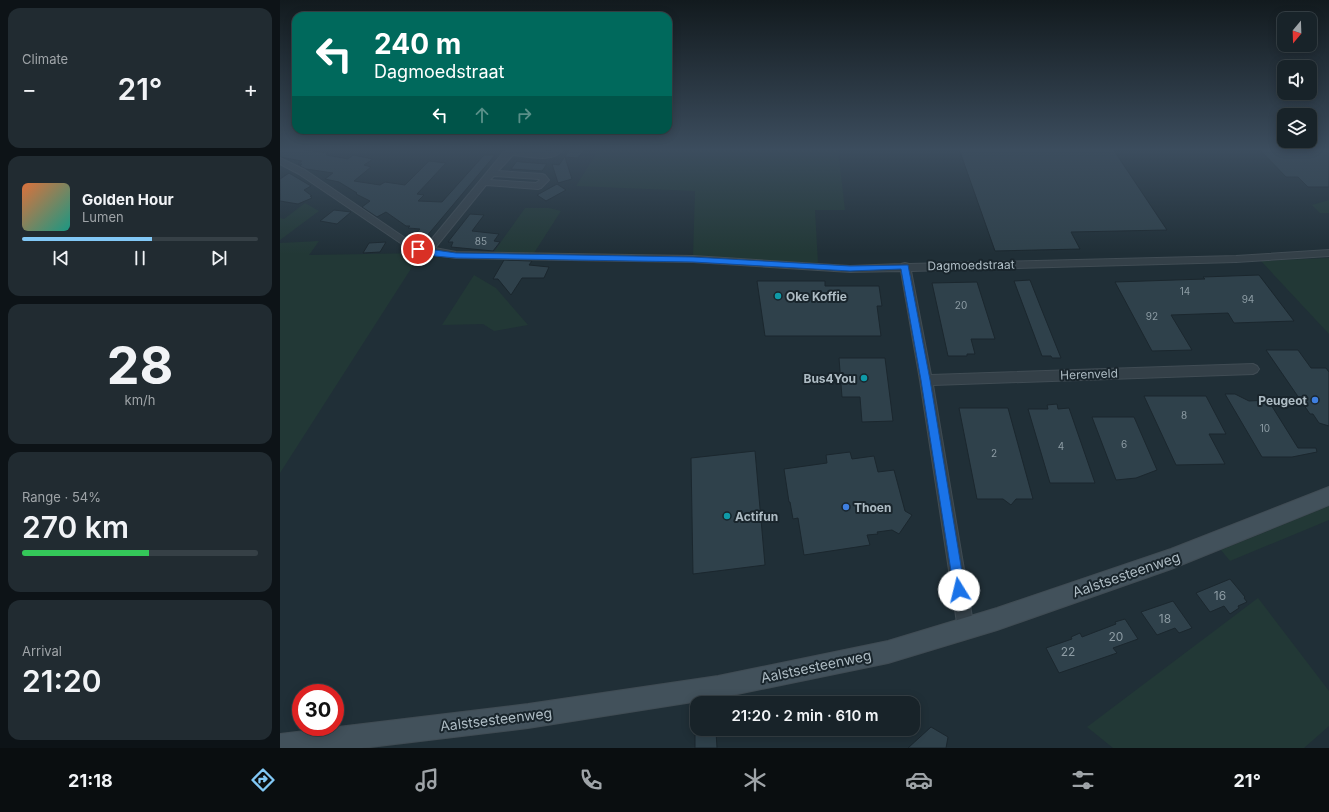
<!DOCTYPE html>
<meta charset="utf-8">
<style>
body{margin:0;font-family:Inter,sans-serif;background:#212b31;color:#f1f3f6;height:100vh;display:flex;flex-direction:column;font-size:15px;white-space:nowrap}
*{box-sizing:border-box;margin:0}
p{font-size:13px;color:#9fa4a8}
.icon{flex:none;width:22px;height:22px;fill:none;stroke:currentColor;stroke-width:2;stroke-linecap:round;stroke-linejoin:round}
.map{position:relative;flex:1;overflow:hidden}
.details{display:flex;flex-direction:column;gap:8px;padding:8px;background:#0d1317;width:280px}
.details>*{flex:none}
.banner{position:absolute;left:12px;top:12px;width:380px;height:122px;border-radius:12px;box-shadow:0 2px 10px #0003,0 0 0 1px #364046;background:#00695c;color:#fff;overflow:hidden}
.needle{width:26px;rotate:199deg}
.buttons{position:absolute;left:997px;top:12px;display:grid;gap:8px}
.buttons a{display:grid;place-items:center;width:40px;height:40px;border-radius:8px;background:#182329;box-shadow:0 2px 10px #0003,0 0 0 1px #364046;font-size:20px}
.speed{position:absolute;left:12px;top:684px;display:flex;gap:8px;font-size:20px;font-weight:700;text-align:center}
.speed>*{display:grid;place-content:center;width:52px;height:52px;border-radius:50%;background:#182329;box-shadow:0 2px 10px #0003,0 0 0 1px #364046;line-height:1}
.speed .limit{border:6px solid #d22;background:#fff;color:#111}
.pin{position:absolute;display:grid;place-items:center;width:34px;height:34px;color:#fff;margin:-17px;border:2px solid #fff;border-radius:50%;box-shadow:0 1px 4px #0007}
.me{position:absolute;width:44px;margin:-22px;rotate:351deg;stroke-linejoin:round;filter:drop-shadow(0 0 3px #0008)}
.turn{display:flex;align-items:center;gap:14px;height:84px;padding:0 16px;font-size:18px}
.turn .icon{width:52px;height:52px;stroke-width:2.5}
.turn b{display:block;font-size:28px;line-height:34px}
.lanes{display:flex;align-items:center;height:38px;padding:0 16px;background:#0003;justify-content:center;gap:20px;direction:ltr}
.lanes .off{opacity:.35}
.big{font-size:30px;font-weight:600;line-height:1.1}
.details .card{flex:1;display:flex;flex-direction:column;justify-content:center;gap:6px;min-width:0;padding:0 14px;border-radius:12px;background:#212b31}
.details .dial{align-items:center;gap:0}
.dial b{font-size:52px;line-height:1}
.song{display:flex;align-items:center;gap:12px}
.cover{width:48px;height:48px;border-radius:6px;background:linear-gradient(135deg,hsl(20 70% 55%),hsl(170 70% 35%))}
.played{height:4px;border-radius:2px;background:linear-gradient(90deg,#82c8f6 55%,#364046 55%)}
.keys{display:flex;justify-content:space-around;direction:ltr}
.heat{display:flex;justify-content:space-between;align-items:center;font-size:22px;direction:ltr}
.charge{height:6px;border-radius:3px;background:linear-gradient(90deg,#34c759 54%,#364046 0)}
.trip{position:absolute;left:410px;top:696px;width:230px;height:40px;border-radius:12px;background:#182329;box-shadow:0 2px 10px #0003,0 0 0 1px #364046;font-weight:600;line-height:40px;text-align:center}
.tab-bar{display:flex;height:64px;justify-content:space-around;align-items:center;background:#0a0e10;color:#9fa4a8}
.tab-bar .icon{width:28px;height:28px}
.tab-bar .selected{color:#82c8f6}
.tab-bar b{font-size:18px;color:#f1f3f6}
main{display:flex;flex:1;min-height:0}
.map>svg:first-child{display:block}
.green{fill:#223836}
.building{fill:#2f414b;stroke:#1b272e}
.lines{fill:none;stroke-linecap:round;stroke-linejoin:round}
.street-casing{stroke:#404c54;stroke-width:2}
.secondary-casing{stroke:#404c54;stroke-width:2}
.street{fill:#344048;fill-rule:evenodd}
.secondary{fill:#42515b;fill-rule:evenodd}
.route{fill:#1a73e8;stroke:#114b97}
.culture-dot{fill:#0f9aa8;stroke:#19252c;stroke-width:1.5}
.shop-dot{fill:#3f7fe0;stroke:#19252c;stroke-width:1.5}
.labels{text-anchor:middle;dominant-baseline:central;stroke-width:4;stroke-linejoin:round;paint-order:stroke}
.number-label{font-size:10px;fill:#8d9ca4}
.street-label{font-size:12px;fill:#aebcc4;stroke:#19252c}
.poi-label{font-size:12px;font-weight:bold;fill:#aebcc4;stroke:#19252c;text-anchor:start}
.near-number-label{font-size:12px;fill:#8d9ca4}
.near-street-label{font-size:14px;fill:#aebcc4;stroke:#19252c}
</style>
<main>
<section class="details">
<div class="card"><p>Climate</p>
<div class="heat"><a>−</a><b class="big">21°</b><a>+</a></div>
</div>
<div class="card">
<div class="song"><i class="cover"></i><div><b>Golden Hour</b><p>Lumen</p></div></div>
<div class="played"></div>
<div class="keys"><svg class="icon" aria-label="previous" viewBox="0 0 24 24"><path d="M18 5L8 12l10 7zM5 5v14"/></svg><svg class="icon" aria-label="pause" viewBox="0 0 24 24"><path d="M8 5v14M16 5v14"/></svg><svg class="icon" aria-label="next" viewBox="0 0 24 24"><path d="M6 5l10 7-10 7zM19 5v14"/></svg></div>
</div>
<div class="card dial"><b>28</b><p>km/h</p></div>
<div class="card"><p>Range · 54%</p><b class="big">270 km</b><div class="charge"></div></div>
<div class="card"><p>Arrival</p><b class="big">21:20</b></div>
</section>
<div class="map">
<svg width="1049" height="748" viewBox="0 0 1049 748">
<rect width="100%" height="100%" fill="#202f37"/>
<g class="green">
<path d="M319,149H558L565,210H535L538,263L413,257L415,191L296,186Z"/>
<path d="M1049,200V213H1040L1032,205Z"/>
<path d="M25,203L39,211L0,240V218L4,219Z"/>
<path d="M245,208H269L281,211L254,253H213Z"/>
<path d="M39,241L29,255L141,253L0,473V243Z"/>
<path d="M1049,258V334L981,261Z"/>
<path d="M194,275L216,288L248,325L214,331L203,324L162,325Z"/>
<path d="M1049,506V520L950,561L941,550Z"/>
<path d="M978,598L1049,691V726L1024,748H833L807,727Z"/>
</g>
<g class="building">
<path d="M4,149H17L48,153L46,155L68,159L73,155L93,159L84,165L91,167L74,181L100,185L105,182L125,185L149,161L166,163L137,194L144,195L138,201L162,202L204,155H215L146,237L134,236L140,229L128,228L130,226H126L106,212L97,217L82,207L90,201L76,194L77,193L59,182L45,179L53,173L26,169L20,166L22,164H18L22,161L0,157V151Z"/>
<path d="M290,149H305L298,158L285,157L292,179L278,183L272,164L279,165Z"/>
<path d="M679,149H833L887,230L791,232L800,249L715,251Z"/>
<path d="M979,149H1045L1049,152V187H1028L1018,177H1006Z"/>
<path d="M237,161L241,162L267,164L262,171L231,169Z"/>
<path d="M9,173L31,186L24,190L32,196H30L32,198L18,204L0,201V179Z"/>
<path d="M277,184L286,190L266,201L257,195Z"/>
<path d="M54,210L71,212L57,224L40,221Z"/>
<path d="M190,214L204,215L192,231L219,234L214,241L220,242L213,251L171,247L173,242H168Z"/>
<path d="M106,242L100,252L83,253L89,243Z"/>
<path d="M224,260L252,261L249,265L269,267L264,278H242L231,295L218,279H213Z"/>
<path d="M979,275L1014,321L954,323L948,313L891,315L912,350L872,351L835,282L925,279L923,277Z"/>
<path d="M750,280L761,308L781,358H772L771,356H762L734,281Z"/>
<path d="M477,281H545V286H599L602,306H597L601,336H485Z"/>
<path d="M697,282L715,339H691L695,354H687V356H668L652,283Z"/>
<path d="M986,350H1018L1031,368H1046L1049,372V426L1039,423L1033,414H1030Z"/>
<path d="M559,358H605L613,421L582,422L580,397H562Z"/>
<path d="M945,394H955L969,401L988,400L1018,448H1036L1037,452L1012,457H982Z"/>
<path d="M864,396H926L946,434H929L945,464L896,465Z"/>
<path d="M777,404L778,409L789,408L815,483H770L748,409H768L767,405Z"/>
<path d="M679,408H728L753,499H736L731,505L723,499H697Z"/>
<path d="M812,417H854L877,470L856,478L836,480Z"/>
<path d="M475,451L485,565L413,574L411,458Z"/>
<path d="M570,452L572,459L594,456L598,472L614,470L625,511L632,515L619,534L612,530L597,532L598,534L587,535L590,545L524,555L518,518L513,519L510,502H509L504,469L547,463L546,455Z"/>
<path d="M950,579L965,597L964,598L967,602L958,606L959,608L950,614L944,606L930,612L916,593Z"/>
<path d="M893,601L912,628L899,633L895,628L877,635L861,612Z"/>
<path d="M845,619L858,639L833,648L837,653L779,673L766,648L792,639L791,637L800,633L802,637L836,624L835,622Z"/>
<path d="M651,727L668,737L666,748H628Z"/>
<path d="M436,731L437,748H415V735Z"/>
</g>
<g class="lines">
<g class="street-casing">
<path id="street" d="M231,149L270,152L275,149H283C274,164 248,156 233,155L218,171L262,174L265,175L269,180L261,188L258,189L206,185L155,248L176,252L413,256L570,266L621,264L625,263L629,264L956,256L1049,250V256L956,262L631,271L651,375L973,364L977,366L979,369L977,372L973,374L653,385L694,629L692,635L686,637L680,635L678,629L640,380L621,271L570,272L413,262L176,258L147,254L122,244L19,174L0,164V158L25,170L128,240L146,246L223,153ZM214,176L259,179L260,180L256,183L210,180Z"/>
</g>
<g class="secondary-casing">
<path id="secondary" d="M1049,487V505L891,569L717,630L608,663L438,698L248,728L82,748H0V734L248,704L438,676L608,641L717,608L891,549Z"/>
</g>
<use href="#street" class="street"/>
<use href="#secondary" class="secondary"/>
</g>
<linearGradient id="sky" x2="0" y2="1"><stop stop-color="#121a1e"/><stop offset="0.59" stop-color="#3c4d5e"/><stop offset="1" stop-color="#3c4d5e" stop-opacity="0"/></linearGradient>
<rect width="1049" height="254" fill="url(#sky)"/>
<path class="route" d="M138,246L155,250L176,253L413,257L570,266L628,265L650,380L685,590L684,594L679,596L675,594L674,590L641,380L621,269L570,271L413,262L176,258L155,256L136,250L135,249Z"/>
<g class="culture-dot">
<circle cx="498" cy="296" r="4"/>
<circle cx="584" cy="378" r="4"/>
<circle cx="447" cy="516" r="4"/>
</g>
<g class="shop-dot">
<circle cx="1035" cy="400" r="4"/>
<circle cx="566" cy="507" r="4"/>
</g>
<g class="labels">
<g class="number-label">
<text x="201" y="241">85</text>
<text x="905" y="291">14</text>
<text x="968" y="299">94</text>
<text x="681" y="305">20</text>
<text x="872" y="316">92</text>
<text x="904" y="415">8</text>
<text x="985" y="428">10</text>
<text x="844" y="444">6</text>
<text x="781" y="446">4</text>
<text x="714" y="453">2</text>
</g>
<g class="street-label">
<text transform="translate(691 265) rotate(-1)">Dagmoedstraat</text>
<text transform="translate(809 374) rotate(-2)">Herenveld</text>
</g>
<g class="poi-label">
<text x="506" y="296">Oke Koffie</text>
<text x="576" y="378" text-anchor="end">Bus4You</text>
<text x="1027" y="400" text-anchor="end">Peugeot</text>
<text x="574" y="507">Thoen</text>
<text x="455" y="516">Actifun</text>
</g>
<g class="near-number-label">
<text x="940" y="595">16</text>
<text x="885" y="618">18</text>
<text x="836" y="636">20</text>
<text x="788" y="651">22</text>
</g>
<g class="near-street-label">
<text transform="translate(846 574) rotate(-19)">Aalstsesteenweg</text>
<text transform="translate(536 666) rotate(-12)">Aalstsesteenweg</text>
<text transform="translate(216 719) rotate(-7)">Aalstsesteenweg</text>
</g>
</g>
</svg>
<div class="buttons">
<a><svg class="needle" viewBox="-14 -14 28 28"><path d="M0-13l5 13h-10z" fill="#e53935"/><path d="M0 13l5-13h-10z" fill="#9fa4a8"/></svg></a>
<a><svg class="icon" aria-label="sound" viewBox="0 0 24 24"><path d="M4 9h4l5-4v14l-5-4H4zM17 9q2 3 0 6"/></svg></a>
<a><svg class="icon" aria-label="layers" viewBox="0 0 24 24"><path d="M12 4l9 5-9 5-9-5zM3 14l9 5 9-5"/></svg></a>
</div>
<div class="speed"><div class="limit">30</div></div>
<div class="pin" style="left:138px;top:249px;background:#d93025"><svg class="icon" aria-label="arrive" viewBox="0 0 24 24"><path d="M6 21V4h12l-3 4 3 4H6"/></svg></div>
<svg class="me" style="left:679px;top:590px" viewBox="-20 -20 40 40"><circle r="19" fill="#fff"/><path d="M0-13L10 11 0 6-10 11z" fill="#1a73e8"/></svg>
<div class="trip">21:20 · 2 min · 610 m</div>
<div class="banner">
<div class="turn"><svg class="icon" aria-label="left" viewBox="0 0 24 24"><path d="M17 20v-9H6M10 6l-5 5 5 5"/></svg><div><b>240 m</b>Dagmoedstraat</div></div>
<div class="lanes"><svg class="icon" aria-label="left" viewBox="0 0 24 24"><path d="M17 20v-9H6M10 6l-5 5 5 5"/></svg><svg class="icon off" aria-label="ahead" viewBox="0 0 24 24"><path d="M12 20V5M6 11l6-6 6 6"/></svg><svg class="icon off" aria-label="right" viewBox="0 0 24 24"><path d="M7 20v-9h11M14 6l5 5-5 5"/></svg></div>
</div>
</div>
</main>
<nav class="tab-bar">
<b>21:18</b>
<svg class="icon selected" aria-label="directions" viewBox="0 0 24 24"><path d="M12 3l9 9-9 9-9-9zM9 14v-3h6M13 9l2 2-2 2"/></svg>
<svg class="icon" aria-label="music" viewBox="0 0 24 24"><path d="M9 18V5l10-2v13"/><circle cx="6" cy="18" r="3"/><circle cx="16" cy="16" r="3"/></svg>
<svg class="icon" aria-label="phone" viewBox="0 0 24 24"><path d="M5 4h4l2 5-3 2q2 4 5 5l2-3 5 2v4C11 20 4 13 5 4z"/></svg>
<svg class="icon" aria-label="climate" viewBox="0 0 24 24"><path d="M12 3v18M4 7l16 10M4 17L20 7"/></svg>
<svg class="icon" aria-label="car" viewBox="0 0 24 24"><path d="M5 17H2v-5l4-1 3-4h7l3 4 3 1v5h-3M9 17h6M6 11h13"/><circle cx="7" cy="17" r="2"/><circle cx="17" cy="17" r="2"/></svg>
<svg class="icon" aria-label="filters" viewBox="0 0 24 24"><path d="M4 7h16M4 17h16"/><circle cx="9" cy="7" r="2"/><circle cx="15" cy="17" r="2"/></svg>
<b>21°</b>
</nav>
